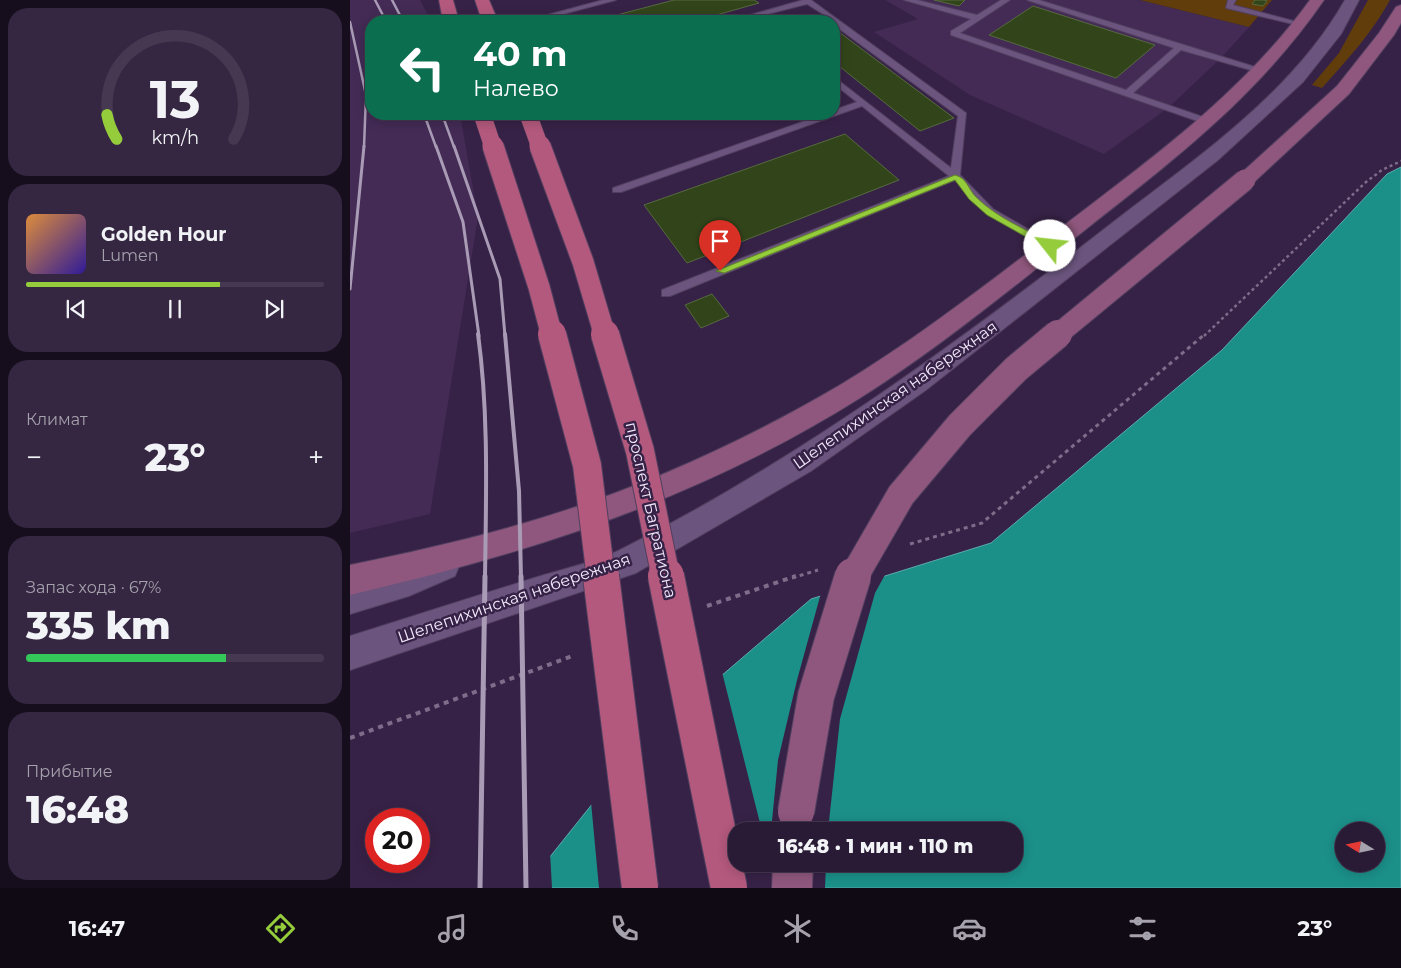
<!DOCTYPE html>
<html lang="ru">
<meta charset="utf-8">
<style>
body{margin:0;font-family:Montserrat,sans-serif;background:#352741;color:#f1f3f6;height:100vh;display:flex;flex-direction:column;font-size:19px;white-space:nowrap}
*{box-sizing:border-box;margin:0}
p{font-size:16px;color:#a5a1ad}
.icon{flex:none;width:28px;height:28px;fill:none;stroke:currentColor;stroke-width:2;stroke-linecap:round;stroke-linejoin:round}
.map{position:relative;flex:1;overflow:hidden}
.drawer{display:flex;flex-direction:column;gap:8px;padding:8px;background:#170e1d;width:350px}
.drawer>*{flex:none}
.banner{position:absolute;left:15px;top:15px;width:475px;height:105px;border-radius:20px;box-shadow:0 2px 12px #0003,0 0 0 1px #453850;background:#0b6e4f;color:#fff;overflow:hidden}
.needle{width:32px;rotate:280deg}
.controls{position:absolute;left:985px;top:822px;display:grid;gap:10px}
.controls a{display:grid;place-items:center;width:50px;height:50px;border-radius:50%;background:#291a35;box-shadow:0 2px 12px #0003,0 0 0 1px #453850;font-size:25px}
.speed{position:absolute;left:15px;top:808px;display:flex;gap:10px;font-size:25px;font-weight:700;text-align:center}
.speed>*{display:grid;place-content:center;width:65px;height:65px;border-radius:50%;background:#291a35;box-shadow:0 2px 12px #0003,0 0 0 1px #453850;line-height:1}
.speed .limit{border:8px solid #d22;background:#fff;color:#111}
.pin{position:absolute;display:grid;place-items:center;width:42px;height:42px;color:#fff;margin:-51px -21px;border-radius:50% 50% 50% 0;rotate:-45deg;box-shadow:0 0 5px #0007}
.pin .icon{rotate:45deg}
.me{position:absolute;width:55px;margin:-28px;rotate:299deg;stroke-linejoin:round;filter:drop-shadow(0 0 4px #0008)}
.turn{display:flex;align-items:center;gap:18px;height:105px;padding:0 25px;font-size:22px}
.turn .icon{width:65px;height:65px;stroke-width:2.5}
.turn b{display:block;font-size:35px;line-height:42px}
.big{font-size:38px;font-weight:800;line-height:1.1}
.drawer .tile{flex:1;display:flex;flex-direction:column;justify-content:center;gap:8px;min-width:0;padding:0 18px;border-radius:20px;background:#352741}
.drawer .dial{align-items:center;gap:0}
.dial svg{height:130px;overflow:visible;fill:none;stroke:#453850;stroke-width:7;stroke-linecap:round;text-anchor:middle}
.dial text{fill:#f1f3f6;stroke:none}
.song{display:flex;align-items:center;gap:15px}
.cover{width:60px;height:60px;border-radius:8px;background:linear-gradient(135deg,hsl(30 70% 55%),hsl(250 70% 35%))}
.played{height:5px;border-radius:2px;background:linear-gradient(90deg,#94cc3c 65%,#453850 65%)}
.keys{display:flex;justify-content:space-around;direction:ltr}
.heat{display:flex;justify-content:space-between;align-items:center;font-size:28px;direction:ltr}
.charge{height:8px;border-radius:4px;background:linear-gradient(90deg,#34c759 67%,#453850 0)}
.trip{position:absolute;left:378px;top:822px;width:295px;height:50px;border-radius:20px;background:#291a35;box-shadow:0 2px 12px #0003,0 0 0 1px #453850;font-weight:800;line-height:50px;text-align:center}
.dock{display:flex;height:80px;justify-content:space-around;align-items:center;background:#100a15;color:#a5a1ad}
.dock .icon{width:35px;height:35px}
.dock .active{color:#94cc3c}
.dock b{font-size:22px;color:#f1f3f6}
main{display:flex;flex:1;min-height:0}
.map>svg:first-child{display:block}
.built{fill:#432b55}
.green{fill:#613d0c}
.water{fill:#1b9089;stroke:#5cabac;fill-rule:evenodd}
.pier{fill:#372247}
.building{fill:#32451a;stroke:#566a3e}
.lines{fill:none;stroke-linecap:round;stroke-linejoin:round}
.service-casing{stroke:#513f5f;stroke-width:2}
.tertiary-casing{stroke:#513f5f;stroke-width:2}
.secondary-casing{stroke:#513f5f;stroke-width:2}
.primary-casing{stroke:#513f5f;stroke-width:2}
.path-far2{stroke:#7d6c8a;stroke-width:2.5;stroke-dasharray:3 3;stroke-linecap:butt}
.path-far1{stroke:#7d6c8a;stroke-width:3;stroke-dasharray:4 4;stroke-linecap:butt}
.path{stroke:#7d6c8a;stroke-width:4;stroke-dasharray:5 5;stroke-linecap:butt}
.service{fill:#6b557e;fill-rule:evenodd}
.tertiary{fill:#6b557e;fill-rule:evenodd}
.secondary{fill:#8f577d;fill-rule:evenodd}
.primary{fill:#b3597d;fill-rule:evenodd}
.rail-far3{stroke:#a99bb5;stroke-width:2.5}
.rail-far2{stroke:#a99bb5;stroke-width:3}
.rail-far1{stroke:#a99bb5;stroke-width:4}
.rail{stroke:#a99bb5;stroke-width:5}
.secondary-bridge-far2-casing{stroke:#513f5f;stroke-width:23;stroke-linecap:butt}
.secondary-bridge-far1-casing{stroke:#513f5f;stroke-width:30;stroke-linecap:butt}
.secondary-bridge-casing{stroke:#513f5f;stroke-width:38;stroke-linecap:butt}
.primary-bridge-far3-casing{stroke:#513f5f;stroke-width:18;stroke-linecap:butt}
.primary-bridge-far2-casing{stroke:#513f5f;stroke-width:23;stroke-linecap:butt}
.primary-bridge-far1-casing{stroke:#513f5f;stroke-width:30;stroke-linecap:butt}
.primary-bridge-casing{stroke:#513f5f;stroke-width:38;stroke-linecap:butt}
.secondary-bridge-far2{stroke:#8f577d;stroke-width:21}
.secondary-bridge-far1{stroke:#8f577d;stroke-width:28}
.secondary-bridge{stroke:#8f577d;stroke-width:36}
.primary-bridge-far3{stroke:#b3597d;stroke-width:17}
.primary-bridge-far2{stroke:#b3597d;stroke-width:21}
.primary-bridge-far1{stroke:#b3597d;stroke-width:28}
.primary-bridge{stroke:#b3597d;stroke-width:36}
.route{fill:#94cc3c;stroke:#608527}
.labels{text-anchor:middle;dominant-baseline:central;stroke-width:5;stroke-linejoin:round;paint-order:stroke}
.street-label{font-size:16px;fill:#f3e9fc;stroke:#372247}
</style>
<main>
<section class="drawer">
<div class="tile dial"><svg viewBox="0 0 100 80">
<path d="M14 69A42 42 0 1 1 86 69"/>
<path d="M14 69A42 42 0 0 1 8 54" stroke="#94cc3c"/>
<text x="50" y="56" font-size="32" font-weight="700">13</text>
<text x="50" y="72" font-size="11">km/h</text>
</svg></div>
<div class="tile">
<div class="song"><i class="cover"></i><div><b>Golden Hour</b><p>Lumen</p></div></div>
<div class="played"></div>
<div class="keys"><svg class="icon" aria-label="previous" viewBox="0 0 24 24"><path d="M18 5L8 12l10 7zM5 5v14"/></svg><svg class="icon" aria-label="pause" viewBox="0 0 24 24"><path d="M8 5v14M16 5v14"/></svg><svg class="icon" aria-label="next" viewBox="0 0 24 24"><path d="M6 5l10 7-10 7zM19 5v14"/></svg></div>
</div>
<div class="tile"><p>Климат</p>
<div class="heat"><a>−</a><b class="big">23°</b><a>+</a></div>
</div>
<div class="tile"><p>Запас хода · 67%</p><b class="big">335 km</b><div class="charge"></div></div>
<div class="tile"><p>Прибытие</p><b class="big">16:48</b></div>
</section>
<div class="map">
<svg width="1051" height="888" viewBox="0 0 1051 888">
<rect width="100%" height="100%" fill="#372247"/>
<g class="built">
<path d="M0,0H70L81,21H21V114H110L128,217L80,514L0,533Z"/>
<path d="M535,0H790L899,27L871,58L818,108L754,154L620,95L524,32L568,19Z"/>
</g>
<g class="green">
<path d="M790,0H922L899,27Z"/>
<path d="M1018,0H1040C1022,33 997,60 972,88L962,85L989,53Z"/>
</g>
<path class="water" d="M1051,167V888H175L287,748L461,599L641,543L872,350L1037,174ZM386,831H664V864H386ZM994,831H1026V864H994Z"/>
<g class="pier">
<path d="M536,573L525,593L490,719L478,831H421L428,760L447,680L471,593Z"/>
<path d="M372,672L412,831H386V864H476L475,888H249L241,802L285,746Z"/>
<path d="M200,852L202,888H173V886Z"/>
</g>
<g class="building">
<path d="M324,0H404L409,3L345,21H244Z"/>
<path d="M584,0H615L609,6Z"/>
<path d="M905,0H914L917,1L913,6L902,4Z"/>
<path d="M683,6L805,45L766,78L639,35Z"/>
<path d="M489,32L604,118L570,131L484,62V34Z"/>
<path d="M495,134L549,180L337,263L294,205Z"/>
<path d="M362,294L379,316L351,328L335,305Z"/>
</g>
<g class="lines">
<g class="service-casing">
<g id="service">
<path d="M253,0H266L187,21H175Z"/>
<path d="M453,0H461L616,113L610,175L643,209L704,244V248H696L636,213L605,180L320,296H312V290L599,176L512,106L271,192H263V188L475,114H484V110L507,102L484,84V77L601,168L608,116L484,25V21L457,4L391,21H379Z"/>
<path d="M554,0H567L627,15L651,0H660L610,33L776,90L824,48L677,0H689L915,70L911,73L831,50L783,93L859,119L861,121L856,124L601,35V31L621,19Z"/>
<path d="M878,0H886L883,5L955,24L951,26L876,8Z"/>
</g>
</g>
<g class="tertiary-casing">
<g id="tertiary">
<path d="M995,0H1009L991,34L953,82L868,160L576,390L461,471L286,573L0,670V636C61,617 123,597 184,578C212,569 244,563 270,550C448,460 609,342 766,220C848,157 943,92 995,0Z"/>
<path d="M94,552L105,556L109,566L105,576L59,596L0,614V584L56,567Z"/>
</g>
</g>
<g class="secondary-casing">
<g id="secondary">
<path d="M960,0H974C907,97 826,158 735,230C662,288 589,348 510,398C349,499 184,552 0,595V565C63,552 126,538 188,519C294,487 395,441 490,385C570,337 643,279 717,223C805,156 894,91 960,0Z"/>
<path d="M1051,5V23L1044,35L999,94L902,184L895,186L888,184L885,180L888,176L987,86L1029,33L1046,7Z"/>
<path d="M423,864H463L462,888H422Z"/>
</g>
</g>
<g class="primary-casing">
<g id="primary">
<path d="M89,0H103L109,21H93Z"/>
<path d="M125,0H139L148,21H132Z"/>
</g>
</g>
<path class="path-far2" d="M854,336L1016,182L1032,170L1051,161"/>
<g class="path-far1">
<path d="M560,544L632,523L855,334"/>
<path d="M442,578L468,570"/>
</g>
<g class="path">
<path d="M357,606L446,576"/>
<path d="M0,738L225,655"/>
</g>
<use href="#service" class="service"/>
<use href="#tertiary" class="tertiary"/>
<use href="#secondary" class="secondary"/>
<use href="#primary" class="primary"/>
<g class="rail-far3">
<path d="M25,0L36,21"/>
<path d="M42,0L53,21"/>
<path d="M0,22L16,95L14,147"/>
<path d="M74,114L86,147"/>
<path d="M92,114L104,147"/>
</g>
<g class="rail-far2">
<path d="M86,146L113,222L129,336"/>
<path d="M104,146L150,279L155,336"/>
<path d="M0,289L14,146"/>
</g>
<g class="rail-far1">
<path d="M128,334C139,414 136,497 135,578"/>
<path d="M155,334L169,491L171,578"/>
</g>
<g class="rail">
<path d="M171,576L176,888"/>
<path d="M130,888L135,576"/>
</g>
<g class="secondary-bridge-far2-casing">
<path id="secondary-bridge-far2" d="M706,336L895,180"/>
</g>
<g class="secondary-bridge-far1-casing">
<path id="secondary-bridge-far1" d="M503,578L551,495L610,425L666,369L708,334"/>
</g>
<g class="secondary-bridge-casing">
<path id="secondary-bridge" d="M446,812L466,696L503,576"/>
</g>
<g class="primary-bridge-far3-casing">
<g id="primary-bridge-far3">
<path d="M132,114L143,147"/>
<path d="M178,114L190,147"/>
</g>
</g>
<g class="primary-bridge-far2-casing">
<g id="primary-bridge-far2">
<path d="M143,146L189,287L202,336"/>
<path d="M190,146L233,262L255,336"/>
</g>
</g>
<g class="primary-bridge-far1-casing">
<g id="primary-bridge-far1">
<path d="M202,334L237,465L251,578"/>
<path d="M255,334L290,451L316,578"/>
</g>
</g>
<g class="primary-bridge-casing">
<g id="primary-bridge">
<path d="M251,576L290,888"/>
<path d="M316,576L379,888"/>
</g>
</g>
<use href="#secondary-bridge-far2" class="secondary-bridge-far2"/>
<use href="#secondary-bridge-far1" class="secondary-bridge-far1"/>
<use href="#secondary-bridge" class="secondary-bridge"/>
<use href="#primary-bridge-far3" class="primary-bridge-far3"/>
<use href="#primary-bridge-far2" class="primary-bridge-far2"/>
<use href="#primary-bridge-far1" class="primary-bridge-far1"/>
<use href="#primary-bridge" class="primary-bridge"/>
</g>
<path class="route" d="M605,175C617,178 618,189 626,197C647,218 677,230 703,244V248H696L637,215L619,199L605,180L374,273L366,271Z"/>
<g class="labels">
<g class="street-label">
<text transform="translate(545 395) rotate(-35)">Шелепихинская набережная</text>
<text transform="translate(301 510) rotate(77)">проспект Багратиона</text>
<text transform="translate(164 598) rotate(-19)">Шелепихинская набережная</text>
</g>
</g>
</svg>
<div class="controls">
<a><svg class="needle" viewBox="-14 -14 28 28"><path d="M0-13l5 13h-10z" fill="#e53935"/><path d="M0 13l5-13h-10z" fill="#a5a1ad"/></svg></a>
</div>
<div class="speed"><div class="limit">20</div></div>
<div class="pin" style="left:370px;top:271px;background:#d93025"><svg class="icon" aria-label="arrive" viewBox="0 0 24 24"><path d="M6 21V4h12l-3 4 3 4H6"/></svg></div>
<svg class="me" style="left:700px;top:246px" viewBox="-20 -20 40 40"><circle r="19" fill="#fff"/><path d="M0-13L10 11 0 6-10 11z" fill="#94cc3c"/></svg>
<div class="trip">16:48 · 1 мин · 110 m</div>
<div class="banner">
<div class="turn"><svg class="icon" aria-label="left" viewBox="0 0 24 24"><path d="M17 20v-9H6M10 6l-5 5 5 5"/></svg><div><b>40 m</b>Налево</div></div>
</div>
</div>
</main>
<nav class="dock">
<b>16:47</b>
<svg class="icon active" aria-label="directions" viewBox="0 0 24 24"><path d="M12 3l9 9-9 9-9-9zM9 14v-3h6M13 9l2 2-2 2"/></svg>
<svg class="icon" aria-label="music" viewBox="0 0 24 24"><path d="M9 18V5l10-2v13"/><circle cx="6" cy="18" r="3"/><circle cx="16" cy="16" r="3"/></svg>
<svg class="icon" aria-label="phone" viewBox="0 0 24 24"><path d="M5 4h4l2 5-3 2q2 4 5 5l2-3 5 2v4C11 20 4 13 5 4z"/></svg>
<svg class="icon" aria-label="climate" viewBox="0 0 24 24"><path d="M12 3v18M4 7l16 10M4 17L20 7"/></svg>
<svg class="icon" aria-label="car" viewBox="0 0 24 24"><path d="M5 17H2v-5l4-1 3-4h7l3 4 3 1v5h-3M9 17h6M6 11h13"/><circle cx="7" cy="17" r="2"/><circle cx="17" cy="17" r="2"/></svg>
<svg class="icon" aria-label="filters" viewBox="0 0 24 24"><path d="M4 7h16M4 17h16"/><circle cx="9" cy="7" r="2"/><circle cx="15" cy="17" r="2"/></svg>
<b>23°</b>
</nav>
